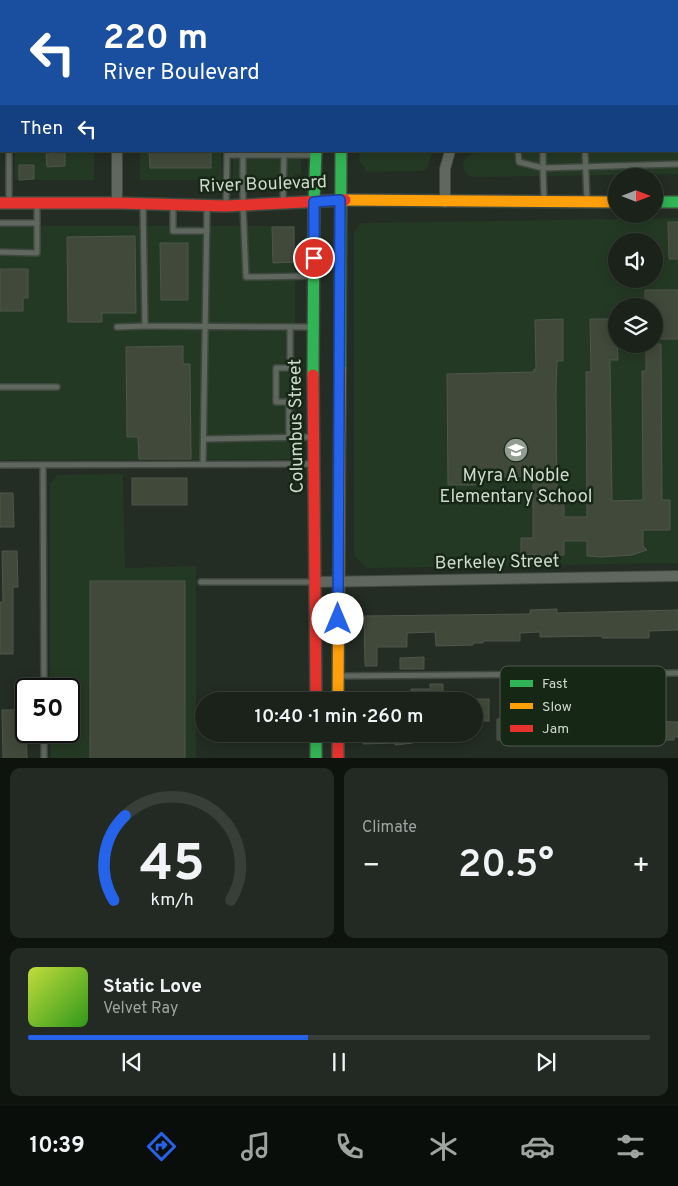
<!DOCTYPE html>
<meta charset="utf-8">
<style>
body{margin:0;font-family:Overpass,sans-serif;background:#232a23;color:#f1f3f6;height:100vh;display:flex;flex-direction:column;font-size:19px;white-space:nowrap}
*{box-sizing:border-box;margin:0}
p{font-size:16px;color:#9fa4a2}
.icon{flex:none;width:28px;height:28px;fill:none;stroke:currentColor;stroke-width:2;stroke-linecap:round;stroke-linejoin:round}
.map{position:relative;height:758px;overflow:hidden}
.side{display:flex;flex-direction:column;gap:10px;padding:10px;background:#0e130e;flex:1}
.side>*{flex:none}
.guide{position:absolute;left:0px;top:0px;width:679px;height:152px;box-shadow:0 2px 12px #0003,0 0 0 1px #383f39;background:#1a4fa0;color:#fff;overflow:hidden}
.needle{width:32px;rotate:90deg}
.buttons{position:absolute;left:608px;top:168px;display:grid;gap:10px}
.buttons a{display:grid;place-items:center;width:55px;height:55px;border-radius:50%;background:#1a221a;box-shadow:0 2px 12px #0003,0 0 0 1px #383f39;font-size:25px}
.speed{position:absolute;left:15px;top:678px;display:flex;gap:10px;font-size:25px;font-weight:700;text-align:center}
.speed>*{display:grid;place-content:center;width:65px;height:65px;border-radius:50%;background:#1a221a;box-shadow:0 2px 12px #0003,0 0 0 1px #383f39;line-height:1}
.speed .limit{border:2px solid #111;border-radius:8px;background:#fff;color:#111}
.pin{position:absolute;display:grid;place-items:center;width:42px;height:42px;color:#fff;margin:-21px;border:2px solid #fff;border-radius:50%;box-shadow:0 1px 5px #0007}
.me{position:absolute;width:55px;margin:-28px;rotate:0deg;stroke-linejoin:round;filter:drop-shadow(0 0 4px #0008)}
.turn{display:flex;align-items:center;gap:18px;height:105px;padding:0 20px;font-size:22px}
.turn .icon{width:65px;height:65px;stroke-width:2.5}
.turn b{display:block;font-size:35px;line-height:42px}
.then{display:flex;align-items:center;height:48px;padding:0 20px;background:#0003;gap:10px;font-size:19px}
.big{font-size:38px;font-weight:600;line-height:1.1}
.side .widget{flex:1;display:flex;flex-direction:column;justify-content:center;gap:8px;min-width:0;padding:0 18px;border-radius:10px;background:#232a23}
.side .dial{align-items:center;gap:0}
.dial svg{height:130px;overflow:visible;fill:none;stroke:#383f39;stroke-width:7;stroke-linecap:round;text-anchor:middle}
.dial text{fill:#f1f3f6;stroke:none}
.song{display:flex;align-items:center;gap:15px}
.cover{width:60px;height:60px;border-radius:8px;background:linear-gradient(135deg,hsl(70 70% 55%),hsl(110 70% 35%))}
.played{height:5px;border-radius:2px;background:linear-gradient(90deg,#2563eb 45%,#383f39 45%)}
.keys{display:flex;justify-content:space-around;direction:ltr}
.heat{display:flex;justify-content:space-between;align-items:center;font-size:28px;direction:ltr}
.side .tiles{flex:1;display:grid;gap:10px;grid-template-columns:1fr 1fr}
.widget:last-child{grid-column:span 2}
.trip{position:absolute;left:195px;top:692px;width:288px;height:50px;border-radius:25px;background:#1a221a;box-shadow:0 2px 12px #0003,0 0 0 1px #383f39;font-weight:600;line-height:50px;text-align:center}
.tab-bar{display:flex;height:80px;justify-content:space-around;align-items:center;background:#0a0e0a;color:#9fa4a2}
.tab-bar .icon{width:35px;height:35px}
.tab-bar .current{color:#2563eb}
.tab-bar b{font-size:22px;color:#f1f3f6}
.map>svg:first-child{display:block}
.built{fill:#243924;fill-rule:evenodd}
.building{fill:#41493a;stroke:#4f564c}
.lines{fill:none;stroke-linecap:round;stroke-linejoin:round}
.lane-casing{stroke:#3f483f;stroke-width:8}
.street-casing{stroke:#3f483f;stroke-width:12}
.fast-casing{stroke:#3f483f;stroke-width:14}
.slow-casing{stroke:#3f483f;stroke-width:14}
.jam-casing{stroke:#3f483f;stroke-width:14}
.lane{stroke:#5f675e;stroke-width:5}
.street{stroke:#5f675e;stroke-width:10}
.fast{stroke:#30b455;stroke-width:11}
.slow{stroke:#ff9f0a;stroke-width:11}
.jam{stroke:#e5322d;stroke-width:11}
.route-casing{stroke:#184099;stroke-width:12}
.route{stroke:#2563eb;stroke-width:9}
.labels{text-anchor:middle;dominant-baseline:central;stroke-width:5;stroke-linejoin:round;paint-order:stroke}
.street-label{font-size:18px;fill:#ced9cd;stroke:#162715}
.poi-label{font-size:18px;fill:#ced9cd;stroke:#162715}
.key{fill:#162715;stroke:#4d5c4c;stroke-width:1}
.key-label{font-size:14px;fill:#ced9cd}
</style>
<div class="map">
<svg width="678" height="759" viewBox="0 0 678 759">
<rect width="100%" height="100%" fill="#232d23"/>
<g class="built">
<path d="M678,77V174L475,177L469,176L464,170L463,163L466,158L477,151H678Z"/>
<rect x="15" y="151" width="79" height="29"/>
<path d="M140,151H221L222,180H140Z"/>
<path d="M233,151H301V174H295V180H233Z"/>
<path d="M360,151H432L428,167L424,171L367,172L359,160Z"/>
<path d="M678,218V563L367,568L354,556V232L361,223ZM616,241H654V279H616ZM616,306H654V344H616Z"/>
<path d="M0,226H295V459L0,460Z"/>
<path d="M123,474L125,568L196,566V758H51L50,731H69V689H50V484L57,475Z"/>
</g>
<g class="building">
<path d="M53,151H65V166L47,167L46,154H53Z"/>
<path d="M149,151H211V168H150Z"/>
<path d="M19,165H34V179L19,180Z"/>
<path d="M668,222H678V259H669Z"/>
<path d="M272,227H294V262L273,263Z"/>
<path d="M135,236L136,313H102V322H68L67,237Z"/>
<path d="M160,243H188V300H161Z"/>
<path d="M0,269H28V298H23V311H0Z"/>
<path d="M645,290H678V339H654V306H645Z"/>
<path d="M563,319V361H557L556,391L557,501H564V517H587L586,372H591L590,319H616L618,360H610L612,501L643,500L642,371H646V344H661L662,500H670V530H643V546L647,550L632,555L602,557L587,556V541H564V555L551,556L521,554V538H533V476L475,478V485H448L447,374L534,372V369H536L535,320Z"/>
<path d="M183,346V364H190L191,459H139L138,437H127L126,347Z"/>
<rect x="132" y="478" width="55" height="27"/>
<path d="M0,493H13L14,527H0Z"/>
<path d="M2,551H17L18,587H13V654H0V602H3Z"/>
<rect x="90" y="581" width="95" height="178"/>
<path d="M557,609V613L678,610V630L649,631V638H602V636L540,637V632L520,633V641H483V643H473V645L436,646L435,632L407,633V647H377V666H365L364,616L530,614V610Z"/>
<path d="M424,657V669H400V658Z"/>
<path d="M430,684H443V701H411V689H430Z"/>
<path d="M542,686V698L525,699V718H546V715H561V712H565V697H578V700H591L592,723H577V742L497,740V719H512L511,687Z"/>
<rect x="474" y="699" width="15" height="22"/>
<path d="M648,706V721L678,722V737H674V740H608L607,739H598V718H610V724H632V707Z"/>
<path d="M2,710H26L27,759H3Z"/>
<path d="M363,734H413V743L395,745V743L363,744Z"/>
</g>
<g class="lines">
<g class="lane-casing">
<g id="lane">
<path d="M7,0V1"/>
<path d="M228,0V1"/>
<path d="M420,1V0"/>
<path d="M9,151V200"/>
<path d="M518,151L519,162L543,168L544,199"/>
<path d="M543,151V168L678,164"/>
<path d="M585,151L587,201"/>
<path d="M227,155H313"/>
<path d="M243,155V205L246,277L311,276"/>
<path d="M283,202L284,155"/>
<path d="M143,204L145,326L311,327"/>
<path d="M226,205L227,154"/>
<path d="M173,207V231H207"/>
<path d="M0,223H37"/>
<path d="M0,252L37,253V204"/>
<path d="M117,327L145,326"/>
<path d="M0,387H57"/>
<path d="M289,437V402H276V368H290V327"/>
<path d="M204,439L311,437"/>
<path d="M203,464L207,208"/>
<path d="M0,465L312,464"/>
<path d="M43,465L44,689"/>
<path d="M201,582H313"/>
<path d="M341,676L678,673"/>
<path d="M44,731V759"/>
</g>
</g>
<g class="street-casing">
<g id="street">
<path d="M116,0V1"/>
<path d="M571,0L573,1"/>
<path d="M625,1L626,0"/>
<path d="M0,61H1"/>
<path d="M117,151V203"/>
<path d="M445,202V169L450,151"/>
<path d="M316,582L678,576"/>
</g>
</g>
<g class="fast-casing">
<g id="fast">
<path d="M334,0V1"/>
<path d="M654,202H678"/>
<path d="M340,368L341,151"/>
<path d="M313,375L314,202L316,151"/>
<path d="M316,734V759"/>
</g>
</g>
<g class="slow-casing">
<g id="slow">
<path d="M345,200L616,202"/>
<path d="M338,701L340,368"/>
</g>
</g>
<g class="jam-casing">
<g id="jam">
<path d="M0,203H117L226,206L345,200"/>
<path d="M313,375L316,701"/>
<path d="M338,734V759"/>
</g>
</g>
<use href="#lane" class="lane"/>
<use href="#street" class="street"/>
<use href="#fast" class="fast"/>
<use href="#slow" class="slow"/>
<use href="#jam" class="jam"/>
</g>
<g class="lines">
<g class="route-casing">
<path id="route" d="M314,258V202L340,200L338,619"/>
</g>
<use href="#route" class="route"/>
</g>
<defs>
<g id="school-disc" transform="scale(1.25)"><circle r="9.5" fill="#929d92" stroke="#162715"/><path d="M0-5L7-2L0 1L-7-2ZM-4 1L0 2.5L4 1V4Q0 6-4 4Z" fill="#fff"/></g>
</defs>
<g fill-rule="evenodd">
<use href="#school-disc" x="516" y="450"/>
</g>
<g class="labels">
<g class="street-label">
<text transform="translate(263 185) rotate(-2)">River Boulevard</text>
<text transform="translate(297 426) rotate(-91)">Columbus Street</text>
<text transform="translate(497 563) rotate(-1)">Berkeley Street</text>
</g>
<g class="poi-label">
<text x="516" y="476">Myra A Noble<tspan x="516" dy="21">Elementary School</tspan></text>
</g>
</g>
<rect x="500" y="666" width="166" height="80" rx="8" class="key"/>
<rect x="510" y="680" width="23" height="7" fill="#30b455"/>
<rect x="510" y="703" width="23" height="6" fill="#ff9f0a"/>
<rect x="510" y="725" width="23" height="7" fill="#e5322d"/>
<g class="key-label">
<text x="542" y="688">Fast</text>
<text x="542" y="711">Slow</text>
<text x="542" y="733">Jam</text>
</g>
</svg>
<div class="buttons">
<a><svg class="needle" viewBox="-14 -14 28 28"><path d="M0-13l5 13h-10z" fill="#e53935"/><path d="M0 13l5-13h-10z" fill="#9fa4a2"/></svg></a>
<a><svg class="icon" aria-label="sound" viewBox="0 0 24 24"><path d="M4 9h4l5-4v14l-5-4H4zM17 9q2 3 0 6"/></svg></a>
<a><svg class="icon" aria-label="layers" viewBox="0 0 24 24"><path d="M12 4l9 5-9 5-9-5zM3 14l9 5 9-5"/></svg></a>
</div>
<div class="speed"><div class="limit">50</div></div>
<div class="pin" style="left:314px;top:258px;background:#d93025"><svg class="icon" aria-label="arrive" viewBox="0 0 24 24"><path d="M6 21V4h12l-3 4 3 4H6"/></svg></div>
<svg class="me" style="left:338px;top:619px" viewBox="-20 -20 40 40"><circle r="19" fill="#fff"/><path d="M0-13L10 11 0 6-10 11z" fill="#2563eb"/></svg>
<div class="trip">10:40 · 1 min · 260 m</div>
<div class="guide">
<div class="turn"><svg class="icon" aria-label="left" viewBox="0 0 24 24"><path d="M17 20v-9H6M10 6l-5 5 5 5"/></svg><div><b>220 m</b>River Boulevard</div></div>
<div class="then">Then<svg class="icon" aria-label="left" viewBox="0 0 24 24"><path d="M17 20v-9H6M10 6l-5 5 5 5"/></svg></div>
</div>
</div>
<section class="side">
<div class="tiles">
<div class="widget dial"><svg viewBox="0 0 100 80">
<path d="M14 69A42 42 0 1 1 86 69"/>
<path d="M14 69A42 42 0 0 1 21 17" stroke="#2563eb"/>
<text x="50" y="56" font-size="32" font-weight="700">45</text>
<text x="50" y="72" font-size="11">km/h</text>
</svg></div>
<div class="widget"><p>Climate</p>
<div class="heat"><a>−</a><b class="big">20.5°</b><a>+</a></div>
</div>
<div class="widget">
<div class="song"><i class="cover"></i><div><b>Static Love</b><p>Velvet Ray</p></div></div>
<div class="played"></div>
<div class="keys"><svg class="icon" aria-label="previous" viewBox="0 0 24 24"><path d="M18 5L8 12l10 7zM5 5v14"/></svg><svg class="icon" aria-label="pause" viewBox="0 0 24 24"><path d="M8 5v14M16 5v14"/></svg><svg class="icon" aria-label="next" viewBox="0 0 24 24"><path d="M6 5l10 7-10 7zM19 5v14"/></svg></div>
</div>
</div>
</section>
<nav class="tab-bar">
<b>10:39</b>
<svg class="icon current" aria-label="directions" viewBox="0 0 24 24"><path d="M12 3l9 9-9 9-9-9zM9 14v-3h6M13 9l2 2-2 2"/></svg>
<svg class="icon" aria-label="music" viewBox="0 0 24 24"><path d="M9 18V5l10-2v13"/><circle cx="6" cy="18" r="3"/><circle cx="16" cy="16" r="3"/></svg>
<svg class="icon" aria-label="phone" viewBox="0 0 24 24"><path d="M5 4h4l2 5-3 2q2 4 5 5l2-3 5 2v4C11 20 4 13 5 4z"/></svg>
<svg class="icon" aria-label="climate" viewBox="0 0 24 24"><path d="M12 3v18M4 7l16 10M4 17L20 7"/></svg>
<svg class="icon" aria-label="car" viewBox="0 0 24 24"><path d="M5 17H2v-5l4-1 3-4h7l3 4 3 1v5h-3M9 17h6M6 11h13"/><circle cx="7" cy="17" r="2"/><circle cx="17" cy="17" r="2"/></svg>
<svg class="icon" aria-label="filters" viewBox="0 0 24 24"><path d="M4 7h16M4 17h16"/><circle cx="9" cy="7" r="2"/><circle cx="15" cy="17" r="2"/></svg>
</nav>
